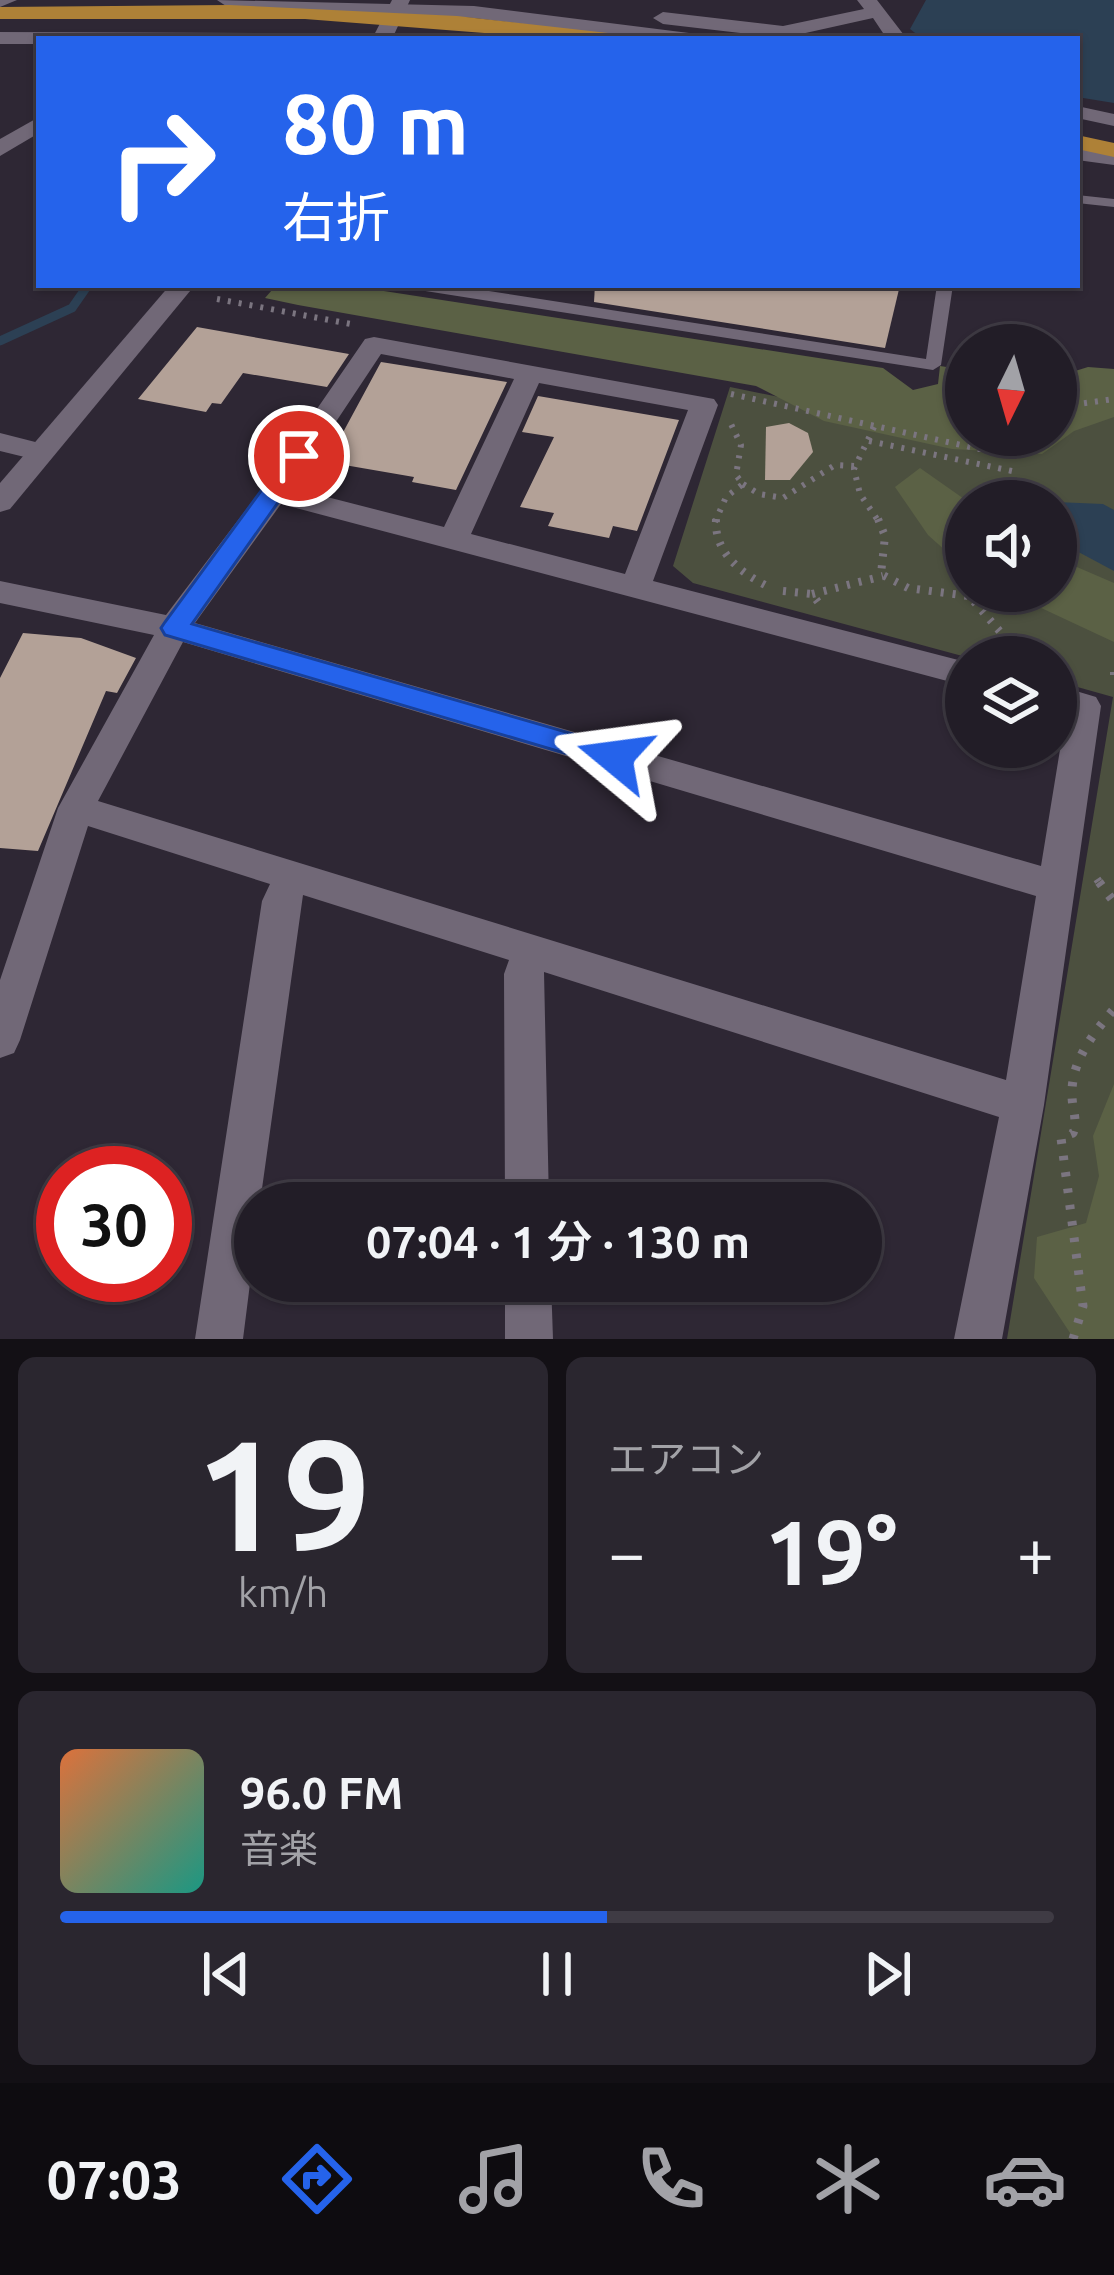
<!DOCTYPE html>
<html lang="ja">
<meta charset="utf-8">
<style>
body{margin:0;font-family:Ubuntu,"Noto Sans JP",sans-serif;background:#2a262f;color:#f1f3f6;height:100vh;display:flex;flex-direction:column;font-size:45px;white-space:nowrap}
*{box-sizing:border-box;margin:0}
p{font-size:39px;color:#a2a2a7}
.icon{flex:none;width:66px;height:66px;fill:none;stroke:currentColor;stroke-width:2;stroke-linecap:round;stroke-linejoin:round}
.map{position:relative;height:1339px;overflow:hidden}
.drawer{display:flex;flex-direction:column;gap:18px;padding:18px;background:#131015;flex:1}
.drawer>*{flex:none}
.guide{position:absolute;left:36px;top:36px;width:1044px;height:252px;border-radius:0px;box-shadow:0 3px 9px #0004,0 0 0 3px #3f3b44;background:#2563eb;color:#fff;overflow:hidden}
.needle{width:78px;rotate:185deg}
.tools{position:absolute;left:945px;top:324px;display:grid;gap:24px}
.tools a{display:grid;place-items:center;width:132px;height:132px;border-radius:50%;background:#221d27;box-shadow:0 3px 9px #0004,0 0 0 3px #3f3b44;font-size:60px}
.speed{position:absolute;left:36px;top:1146px;display:flex;gap:24px;font-size:60px;font-weight:700;text-align:center}
.speed>*{display:grid;place-content:center;width:156px;height:156px;border-radius:50%;background:#221d27;box-shadow:0 3px 9px #0004,0 0 0 3px #3f3b44;line-height:1}
.speed .limit{border:18px solid #d22;background:#fff;color:#111}
.pin{position:absolute;display:grid;place-items:center;width:102px;height:102px;color:#fff;margin:-51px;border:6px solid #fff;border-radius:50%;box-shadow:0 3px 12px #0007}
.me{position:absolute;width:132px;margin:-66px;rotate:286deg;stroke-linejoin:round;filter:drop-shadow(0 0 9px #0008)}
.turn{display:flex;align-items:center;gap:42px;height:252px;padding:0 48px;font-size:54px}
.turn .icon{width:156px;height:156px;stroke-width:2.5}
.turn b{display:block;font-size:84px;line-height:102px}
.big{font-size:90px;font-weight:600;line-height:1.1}
.drawer .widget{flex:1;display:flex;flex-direction:column;justify-content:center;gap:18px;min-width:0;padding:0 42px;border-radius:18px;background:#2a262f}
.drawer .dial{align-items:center;gap:0}
.dial b{font-size:156px;line-height:1}
.song{display:flex;align-items:center;gap:36px}
.cover{width:144px;height:144px;border-radius:18px;background:linear-gradient(135deg,hsl(20 70% 55%),hsl(170 70% 35%))}
.played{height:12px;border-radius:6px;background:linear-gradient(90deg,#2563eb 55%,#3f3b44 55%)}
.keys{display:flex;justify-content:space-around;direction:ltr}
.heat{display:flex;justify-content:space-between;align-items:center;font-size:66px;direction:ltr}
.drawer .tiles{flex:1;display:grid;gap:18px;grid-template-columns:1fr 1fr}
.widget:last-child{grid-column:span 2}
.trip{position:absolute;left:234px;top:1182px;width:648px;height:120px;border-radius:60px;background:#221d27;box-shadow:0 3px 9px #0004,0 0 0 3px #3f3b44;font-weight:600;line-height:120px;text-align:center}
.tabs{display:flex;height:192px;justify-content:space-around;align-items:center;background:#0e0c10;color:#a2a2a7}
.tabs .icon{width:84px;height:84px}
.tabs .active{color:#2563eb}
.tabs b{font-size:54px;color:#f1f3f6}
.map>svg:first-child{display:block}
.green{fill:#4c503f;fill-rule:evenodd}
.forest{fill:#5b6145}
.water{fill:#2c4054}
.lines{fill:none;stroke-linecap:round;stroke-linejoin:round}
.stream{stroke:#2c4054;stroke-width:9}
.building{fill:#b3a197}
.path-far2{stroke:#7b7580;stroke-width:6;stroke-dasharray:3 8;stroke-linecap:butt}
.path-far1{stroke:#7b7580;stroke-width:8;stroke-dasharray:3 9;stroke-linecap:butt}
.path{stroke:#7b7580;stroke-width:9;stroke-dasharray:4.5 12;stroke-linecap:butt}
.service{fill:#716877;fill-rule:evenodd}
.minor{fill:#716877;fill-rule:evenodd}
.tertiary{fill:#716877;fill-rule:evenodd}
.primary{fill:#ae8137;fill-rule:evenodd}
.route{fill:#2563eb;stroke:#184099;stroke-width:3}
</style>
<div class="map">
<svg width="1114" height="1339" viewBox="0 0 1114 1339">
<rect width="100%" height="100%" fill="#2e2734"/>
<path class="green" d="M730,387L966,435H1056L1114,391V1339H1007L1113,697L1056,681V657H966L693,583L673,566ZM966,501H1056V591H966Z"/>
<g class="forest">
<path d="M258,285H345L883,368L913,390L938,384L940,366L966,370V435H1056V377L1088,367L1114,369V417L1074,431L1042,454L952,449L824,421L756,386L298,305L265,298L272,290L256,288Z"/>
<path d="M920,468L967,501L966,569L928,535L895,487Z"/>
<path d="M1056,558L1114,583V642L1005,591H1056Z"/>
<path d="M1114,1084V1339H1074L1034,1278L1037,1237L1086,1223L1099,1176L1093,1136Z"/>
</g>
<g class="water">
<path d="M926,0H1114V103L1077,97V39H923L910,29Z"/>
<path d="M1056,502L1103,504L1114,510V571L1056,540Z"/>
</g>
<g class="lines">
<path class="stream" d="M0,341L72,308L88,285"/>
</g>
<g class="building">
<path d="M595,285H900L885,348L594,302Z"/>
<path d="M197,327L349,354L327,387L243,373L221,404L212,403L206,412L138,399Z"/>
<path d="M381,362L507,382L456,490L412,482L414,477L327,462Z"/>
<path d="M538,396L679,420L637,531L613,526L609,538L548,526L554,513L520,507L554,437L522,432Z"/>
<path d="M789,423L808,433L813,452L790,480H765L766,427Z"/>
<path d="M23,633L81,638L136,658L117,693L106,691L38,851L0,848V678Z"/>
</g>
<g class="lines">
<g class="path-far2">
<path d="M217,299L356,325"/>
<path d="M731,394L979,449L1021,448L1043,435"/>
<path d="M1056,418L1071,405L1114,399"/>
<path d="M874,427L854,469L860,494L879,522"/>
<path d="M869,441L1012,471L1013,483L974,498"/>
<path d="M743,484L759,494L783,498L835,465L854,466"/>
<path d="M715,522L726,497L743,484L736,475L741,445L731,424"/>
</g>
<g class="path-far1">
<path d="M716,519C714,553 741,573 769,587"/>
<path d="M878,519L885,536L881,574L908,588L969,596L1017,651L1041,657"/>
<path d="M783,591L812,594L818,602"/>
<path d="M812,594L883,576"/>
<path d="M1114,672V680"/>
<path d="M1097,879L1101,885"/>
</g>
<g class="path">
<path d="M1099,882L1114,902"/>
<path d="M1073,1339L1083,1306L1061,1138L1073,1133C1078,1119 1072,1110 1072,1095C1071,1061 1093,1034 1114,1009"/>
</g>
<g class="service">
<path d="M1077,195L1114,199V207L1077,203Z"/>
<path d="M411,285H450L926,359L937,285H953L941,365L933,370L419,290Z"/>
</g>
<g class="minor">
<path d="M0,0H17L0,7Z"/>
<path d="M217,0L474,6L689,33L699,39H642L474,18L226,6Z"/>
<path d="M857,0H877L907,39H887L873,18L783,38L663,24L653,18L663,12L783,26L864,9Z"/>
<path d="M0,32L269,33L279,39H39V44H0Z"/>
<path d="M1077,106L1114,114V126L1077,118Z"/>
<path d="M39,117V133L0,156V139Z"/>
<path d="M1077,146L1114,151V165L1077,160Z"/>
<path d="M374,337L714,399L718,405L653,581L966,662V686L281,504L195,623L1041,866L1066,713L1056,711V685L1096,697L1101,706L1044,1105L1002,1339H954L999,1117L544,972L549,1203H505L504,974L509,960L303,895L260,1203H255V1244L243,1339H195L262,901L270,884L88,826L20,1040L14,1053L0,1058V980L58,808L154,635L0,603V581L166,615L264,486L365,339ZM381,354L514,379L444,527L292,488ZM539,383L688,410L625,574L471,534ZM183,642L1036,896L1006,1080L98,801Z"/>
<path d="M0,433L51,446L55,452L41,461L0,451Z"/>
<path d="M505,1281H551L553,1339H505Z"/>
</g>
<g class="tertiary">
<path d="M392,0H410L392,39H372Z"/>
<path d="M170,285H195L10,509L0,512V483Z"/>
</g>
<g class="primary">
<path d="M229,5L457,16L608,33L618,39H561L305,19H0V7Z"/>
<path d="M1077,135L1114,143V157L1077,149Z"/>
</g>
</g>
<path class="route" d="M299,448L311,456L192,624L625,749L630,757L625,765L615,768L165,635L161,628L165,622L291,450Z"/>
</svg>
<div class="tools">
<a><svg class="needle" viewBox="-14 -14 28 28"><path d="M0-13l5 13h-10z" fill="#e53935"/><path d="M0 13l5-13h-10z" fill="#a2a2a7"/></svg></a>
<a><svg class="icon" aria-label="sound" viewBox="0 0 24 24"><path d="M4 9h4l5-4v14l-5-4H4zM17 9q2 3 0 6"/></svg></a>
<a><svg class="icon" aria-label="layers" viewBox="0 0 24 24"><path d="M12 4l9 5-9 5-9-5zM3 14l9 5 9-5"/></svg></a>
</div>
<div class="speed"><div class="limit">30</div></div>
<div class="pin" style="left:299px;top:456px;background:#d93025"><svg class="icon" aria-label="arrive" viewBox="0 0 24 24"><path d="M6 21V4h12l-3 4 3 4H6"/></svg></div>
<svg class="me" style="left:615px;top:757px" viewBox="-20 -20 40 40"><path d="M0-17L14 15 0 8-14 15z" fill="#2563eb" stroke="#fff" stroke-width="4"/></svg>
<div class="trip">07:04 · 1 分 · 130 m</div>
<div class="guide">
<div class="turn"><svg class="icon" aria-label="right" viewBox="0 0 24 24"><path d="M7 20v-9h11M14 6l5 5-5 5"/></svg><div><b>80 m</b>右折</div></div>
</div>
</div>
<section class="drawer">
<div class="tiles">
<div class="widget dial"><b>19</b><p>km/h</p></div>
<div class="widget"><p>エアコン</p>
<div class="heat"><a>−</a><b class="big">19°</b><a>+</a></div>
</div>
<div class="widget">
<div class="song"><i class="cover"></i><div><b>96.0 FM</b><p>音楽</p></div></div>
<div class="played"></div>
<div class="keys"><svg class="icon" aria-label="previous" viewBox="0 0 24 24"><path d="M18 5L8 12l10 7zM5 5v14"/></svg><svg class="icon" aria-label="pause" viewBox="0 0 24 24"><path d="M8 5v14M16 5v14"/></svg><svg class="icon" aria-label="next" viewBox="0 0 24 24"><path d="M6 5l10 7-10 7zM19 5v14"/></svg></div>
</div>
</div>
</section>
<nav class="tabs">
<b>07:03</b>
<svg class="icon active" aria-label="directions" viewBox="0 0 24 24"><path d="M12 3l9 9-9 9-9-9zM9 14v-3h6M13 9l2 2-2 2"/></svg>
<svg class="icon" aria-label="music" viewBox="0 0 24 24"><path d="M9 18V5l10-2v13"/><circle cx="6" cy="18" r="3"/><circle cx="16" cy="16" r="3"/></svg>
<svg class="icon" aria-label="phone" viewBox="0 0 24 24"><path d="M5 4h4l2 5-3 2q2 4 5 5l2-3 5 2v4C11 20 4 13 5 4z"/></svg>
<svg class="icon" aria-label="climate" viewBox="0 0 24 24"><path d="M12 3v18M4 7l16 10M4 17L20 7"/></svg>
<svg class="icon" aria-label="car" viewBox="0 0 24 24"><path d="M5 17H2v-5l4-1 3-4h7l3 4 3 1v5h-3M9 17h6M6 11h13"/><circle cx="7" cy="17" r="2"/><circle cx="17" cy="17" r="2"/></svg>
</nav>
